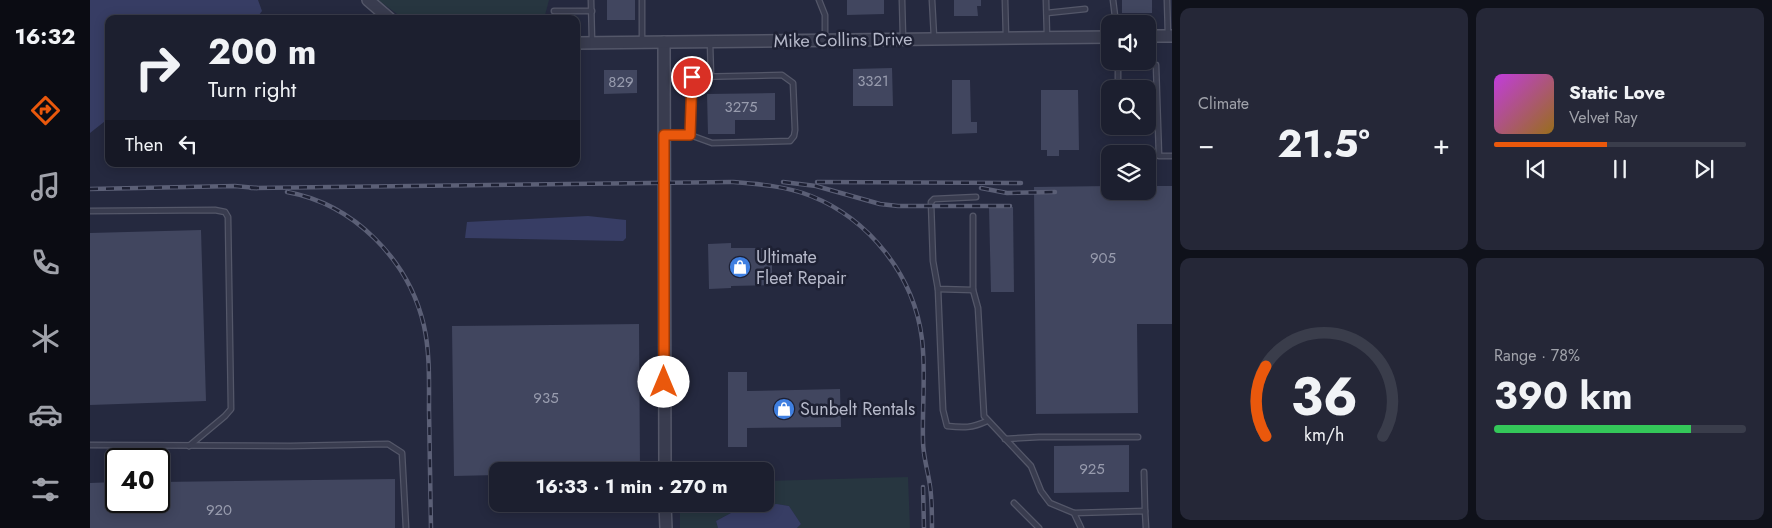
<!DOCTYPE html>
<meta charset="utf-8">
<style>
body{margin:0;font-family:Jost,sans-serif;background:#252737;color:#f1f3f6;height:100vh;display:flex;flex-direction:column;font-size:19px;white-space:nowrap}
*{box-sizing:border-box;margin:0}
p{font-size:16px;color:#a0a2aa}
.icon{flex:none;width:28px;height:28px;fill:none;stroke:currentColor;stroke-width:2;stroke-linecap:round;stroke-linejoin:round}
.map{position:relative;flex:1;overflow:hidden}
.details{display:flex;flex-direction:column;gap:8px;padding:8px;background:#0f111a;width:600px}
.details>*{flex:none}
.banner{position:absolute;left:15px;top:15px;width:475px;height:152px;border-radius:10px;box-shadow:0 2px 12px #0003,0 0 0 1px #3a3d4b;background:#1c1f2f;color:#f1f3f6;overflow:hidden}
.fabs{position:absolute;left:1011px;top:15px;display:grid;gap:10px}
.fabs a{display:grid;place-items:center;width:55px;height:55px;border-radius:10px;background:#1c1f2f;box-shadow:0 2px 12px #0003,0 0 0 1px #3a3d4b;font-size:25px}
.speed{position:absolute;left:15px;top:448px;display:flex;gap:10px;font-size:25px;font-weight:700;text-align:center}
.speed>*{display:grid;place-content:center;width:65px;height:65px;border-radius:50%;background:#1c1f2f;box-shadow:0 2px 12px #0003,0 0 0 1px #3a3d4b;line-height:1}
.speed .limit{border:2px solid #111;border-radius:8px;background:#fff;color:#111}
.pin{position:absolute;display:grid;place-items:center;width:42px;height:42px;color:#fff;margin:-21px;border:2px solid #fff;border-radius:50%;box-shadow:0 1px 5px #0007}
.me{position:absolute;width:55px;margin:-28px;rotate:0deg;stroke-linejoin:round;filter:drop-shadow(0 0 4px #0008)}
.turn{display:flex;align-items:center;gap:18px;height:105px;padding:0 20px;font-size:22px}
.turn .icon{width:65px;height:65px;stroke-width:2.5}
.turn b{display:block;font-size:35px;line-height:42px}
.then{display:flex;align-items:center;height:48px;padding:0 20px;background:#0003;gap:10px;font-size:19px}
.big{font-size:38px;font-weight:700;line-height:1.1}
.details .tile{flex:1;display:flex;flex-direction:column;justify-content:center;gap:8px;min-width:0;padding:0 18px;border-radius:10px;background:#252737}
.details .dial{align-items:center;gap:0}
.dial svg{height:130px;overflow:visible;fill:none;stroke:#3a3d4b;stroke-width:7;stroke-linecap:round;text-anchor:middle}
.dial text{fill:#f1f3f6;stroke:none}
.song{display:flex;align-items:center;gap:15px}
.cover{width:60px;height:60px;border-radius:8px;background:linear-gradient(135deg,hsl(290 70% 55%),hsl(40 70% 35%))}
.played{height:5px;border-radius:2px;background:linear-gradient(90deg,#ea580c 45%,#3a3d4b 45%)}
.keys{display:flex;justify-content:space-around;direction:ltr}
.heat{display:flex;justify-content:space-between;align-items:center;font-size:28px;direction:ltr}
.charge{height:8px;border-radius:4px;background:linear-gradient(90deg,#34c759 78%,#3a3d4b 0)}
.details .tiles{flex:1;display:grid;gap:8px;grid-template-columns:repeat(2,1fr)}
.trip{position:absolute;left:399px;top:462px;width:285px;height:50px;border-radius:10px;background:#1c1f2f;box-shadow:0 2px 12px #0003,0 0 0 1px #3a3d4b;font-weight:700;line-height:50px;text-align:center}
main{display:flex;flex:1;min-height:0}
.tab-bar{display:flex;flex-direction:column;width:90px;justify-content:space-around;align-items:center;background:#0b0c13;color:#a0a2aa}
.tab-bar .icon{width:35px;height:35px}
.tab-bar .on{color:#ea580c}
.tab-bar b{font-size:22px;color:#f1f3f6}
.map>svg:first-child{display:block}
.green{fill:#273640}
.water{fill:#373d64}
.building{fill:#41465f}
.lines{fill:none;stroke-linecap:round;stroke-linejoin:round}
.service-casing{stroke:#545769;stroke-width:7}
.tertiary-casing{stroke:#545769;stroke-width:14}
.service{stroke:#393c4f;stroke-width:4.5}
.tertiary{stroke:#393c4f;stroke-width:11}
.rail-casing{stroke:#5b5f76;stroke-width:4.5}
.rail{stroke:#1e2134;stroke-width:2.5;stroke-dasharray:8;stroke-linecap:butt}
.route-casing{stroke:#983908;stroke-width:12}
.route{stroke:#ea580c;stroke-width:9}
.labels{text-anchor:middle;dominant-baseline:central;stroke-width:5;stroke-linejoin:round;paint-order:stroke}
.number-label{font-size:15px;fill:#989cae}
.street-label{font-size:18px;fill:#b5b8c9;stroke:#1e2134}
.poi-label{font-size:18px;fill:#b5b8c9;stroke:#1e2134;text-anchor:start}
</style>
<main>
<nav class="tab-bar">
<b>16:32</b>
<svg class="icon on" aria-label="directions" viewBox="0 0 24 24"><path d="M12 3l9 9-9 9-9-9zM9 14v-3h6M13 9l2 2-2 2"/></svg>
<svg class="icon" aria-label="music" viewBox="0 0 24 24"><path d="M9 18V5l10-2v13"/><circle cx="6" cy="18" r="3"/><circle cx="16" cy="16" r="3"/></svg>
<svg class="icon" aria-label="phone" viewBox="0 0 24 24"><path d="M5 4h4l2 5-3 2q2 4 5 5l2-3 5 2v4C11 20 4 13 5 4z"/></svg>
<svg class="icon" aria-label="climate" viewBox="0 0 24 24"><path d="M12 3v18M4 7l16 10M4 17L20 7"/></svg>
<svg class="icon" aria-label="car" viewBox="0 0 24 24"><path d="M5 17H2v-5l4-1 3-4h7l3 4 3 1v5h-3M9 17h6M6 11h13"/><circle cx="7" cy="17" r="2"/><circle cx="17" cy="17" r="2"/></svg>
<svg class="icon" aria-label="filters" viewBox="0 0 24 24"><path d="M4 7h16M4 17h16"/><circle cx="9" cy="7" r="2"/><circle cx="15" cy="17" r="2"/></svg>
</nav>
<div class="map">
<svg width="1082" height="528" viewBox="0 0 1082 528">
<rect width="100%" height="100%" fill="#25293f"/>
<g class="green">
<path d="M288,0H459L454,19H314Z"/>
<path d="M818,477L820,528H707L711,524L699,506L687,504L654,506L626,521L628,528H590V504H675V481Z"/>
</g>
<g class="water">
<path d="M0,0H168L172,11L166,19H19V118L0,133Z"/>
<path d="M498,216L536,220V238L533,241L375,238L377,222Z"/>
<path d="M687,504L699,506L711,524L707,528H628L626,521L654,506Z"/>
</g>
<g class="building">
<rect x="517" y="0" width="28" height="20"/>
<path d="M757,0H794V14L757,15Z"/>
<path d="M864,0H891V6H887L888,16H864Z"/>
<rect x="1032" y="0" width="30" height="13"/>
<path d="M802,68L803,106H763V69Z"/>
<path d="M514,70H547V93L514,94Z"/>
<path d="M862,80H880L881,122H887V133L862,134Z"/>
<path d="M951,90H988L989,150H969V156H957V150H951Z"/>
<path d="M685,93V120H645V134H618L617,94Z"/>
<path d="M1020,186V191H1058V186H1082V324H1047L1048,413L946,414L944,187Z"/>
<path d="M899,207H923L924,292H901Z"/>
<path d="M111,230L116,401L0,405V233Z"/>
<path d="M641,243V248H682V285L641,286V288L619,289L618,244Z"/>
<path d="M549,324L550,471H408V475L364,476L362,326Z"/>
<path d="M638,372H657V391L750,389L751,427L657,428V447H638Z"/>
<path d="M1039,445V492L964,493V446Z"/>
<path d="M305,479V528H0V483L26,482V501H69V482Z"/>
</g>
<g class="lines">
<g class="service-casing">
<g id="service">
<path d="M501,0L502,42"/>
<path d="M552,0V41"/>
<path d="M729,0L735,15V39"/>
<path d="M812,0L813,38"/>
<path d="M842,0L844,37"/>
<path d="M915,0L916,37"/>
<path d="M956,0L957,36"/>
<path d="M1023,0L1026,24"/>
<path d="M1077,0L1078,35"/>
<path d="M464,11H502"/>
<path d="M957,13L995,9"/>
<path d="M620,43L621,76"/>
<path d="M1066,65L1069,156H1082"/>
<path d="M1028,69V89"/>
<path d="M1028,126V132"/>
<path d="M574,135H600L622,143L700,141L704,136L705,130L703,83L692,75L602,77L600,135"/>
<path d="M0,211L125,210L135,212L138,217L141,409L135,416L99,446"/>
<path d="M883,216V290L888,308L894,416L941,466L951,491L960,503L984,513L991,528"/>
<path d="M848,289L853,410L857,426C874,428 882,428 897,421"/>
<path d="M883,290L848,289L843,261L841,202L844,199L886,197"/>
<path d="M915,439L949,437H1048"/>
<path d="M0,445L200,446L298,444L312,453L316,528"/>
<path d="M1054,472L1055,511"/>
<path d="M924,503L949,528"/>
<path d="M984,513L1055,511L1056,528"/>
</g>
</g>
<g class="tertiary-casing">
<g id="tertiary">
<path d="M278,0L300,19"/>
<path d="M1058,36H1082"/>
<path d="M574,42L575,471"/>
<path d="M486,43L1020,37"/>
<path d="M575,504L576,528"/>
</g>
</g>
<use href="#service" class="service"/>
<use href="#tertiary" class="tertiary"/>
<g class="rail-casing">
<g id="rail">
<path d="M693,182L726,186L790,204L808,206H920"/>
<path d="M727,182L931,183"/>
<path d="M161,188L642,182C668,184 696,186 721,196C779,219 824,275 832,339C836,373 832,407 833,441C833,456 838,471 840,486C842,500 842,514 842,528"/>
<path d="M891,188L917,193L965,192"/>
<path d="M0,189L145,186L167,188"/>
<path d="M197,192C264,204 319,260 334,326C340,353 339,382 339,410C340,449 340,489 341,528"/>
<path d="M833,487L834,528"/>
</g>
</g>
<use href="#rail" class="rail"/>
</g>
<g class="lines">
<g class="route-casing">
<path id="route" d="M574,382V135H600L602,77"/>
</g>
<use href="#route" class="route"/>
</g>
<defs>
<g id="shop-disc" transform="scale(1.125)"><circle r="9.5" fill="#3f7fe0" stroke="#1e2134"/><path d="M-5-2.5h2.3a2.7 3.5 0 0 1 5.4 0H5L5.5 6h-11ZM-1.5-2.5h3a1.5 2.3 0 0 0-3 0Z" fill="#fff"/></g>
</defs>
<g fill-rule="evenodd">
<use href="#shop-disc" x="650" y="267"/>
<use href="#shop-disc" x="694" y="409"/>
</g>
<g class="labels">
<g class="number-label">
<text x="783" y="81">3321</text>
<text x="531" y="82">829</text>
<text x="651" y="107">3275</text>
<text x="1013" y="258">905</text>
<text x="456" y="398">935</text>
<text x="1002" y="469">925</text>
<text x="129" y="510">920</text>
</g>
<g class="street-label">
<text transform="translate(753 40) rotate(-1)">Mike Collins Drive</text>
</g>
<g class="poi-label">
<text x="666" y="257">Ultimate<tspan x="666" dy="21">Fleet Repair</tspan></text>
<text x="710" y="409">Sunbelt Rentals</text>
</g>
</g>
</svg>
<div class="fabs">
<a><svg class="icon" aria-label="sound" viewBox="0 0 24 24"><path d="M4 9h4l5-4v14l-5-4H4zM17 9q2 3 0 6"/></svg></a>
<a><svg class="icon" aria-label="search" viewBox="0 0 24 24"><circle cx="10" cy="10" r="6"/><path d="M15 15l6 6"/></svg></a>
<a><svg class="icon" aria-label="layers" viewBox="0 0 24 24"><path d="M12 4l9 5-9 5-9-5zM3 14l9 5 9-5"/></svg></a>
</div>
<div class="speed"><div class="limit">40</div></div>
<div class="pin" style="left:602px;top:77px;background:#d93025"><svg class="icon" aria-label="arrive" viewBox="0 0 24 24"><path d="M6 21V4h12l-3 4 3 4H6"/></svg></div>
<svg class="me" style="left:574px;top:382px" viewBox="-20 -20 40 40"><circle r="19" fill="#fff"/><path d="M0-13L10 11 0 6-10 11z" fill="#ea580c"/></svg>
<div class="trip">16:33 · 1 min · 270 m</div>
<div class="banner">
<div class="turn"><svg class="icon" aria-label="right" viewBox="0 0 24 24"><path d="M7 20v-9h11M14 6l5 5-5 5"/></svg><div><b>200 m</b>Turn right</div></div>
<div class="then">Then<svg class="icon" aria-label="left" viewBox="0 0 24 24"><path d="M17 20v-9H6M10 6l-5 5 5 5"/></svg></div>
</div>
</div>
<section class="details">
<div class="tiles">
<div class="tile"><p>Climate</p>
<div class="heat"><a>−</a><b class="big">21.5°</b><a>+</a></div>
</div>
<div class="tile">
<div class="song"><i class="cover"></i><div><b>Static Love</b><p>Velvet Ray</p></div></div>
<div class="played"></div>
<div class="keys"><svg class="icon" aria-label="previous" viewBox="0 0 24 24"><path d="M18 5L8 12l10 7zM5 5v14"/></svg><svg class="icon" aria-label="pause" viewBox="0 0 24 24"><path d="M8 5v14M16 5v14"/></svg><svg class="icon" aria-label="next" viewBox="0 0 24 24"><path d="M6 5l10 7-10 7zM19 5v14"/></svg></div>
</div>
<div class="tile dial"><svg viewBox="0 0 100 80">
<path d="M14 69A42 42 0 1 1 86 69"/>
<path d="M14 69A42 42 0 0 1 14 26" stroke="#ea580c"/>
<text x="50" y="56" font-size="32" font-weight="700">36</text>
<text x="50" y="72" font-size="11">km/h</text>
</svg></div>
<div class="tile"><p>Range · 78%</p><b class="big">390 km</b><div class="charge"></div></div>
</div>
</section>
</main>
